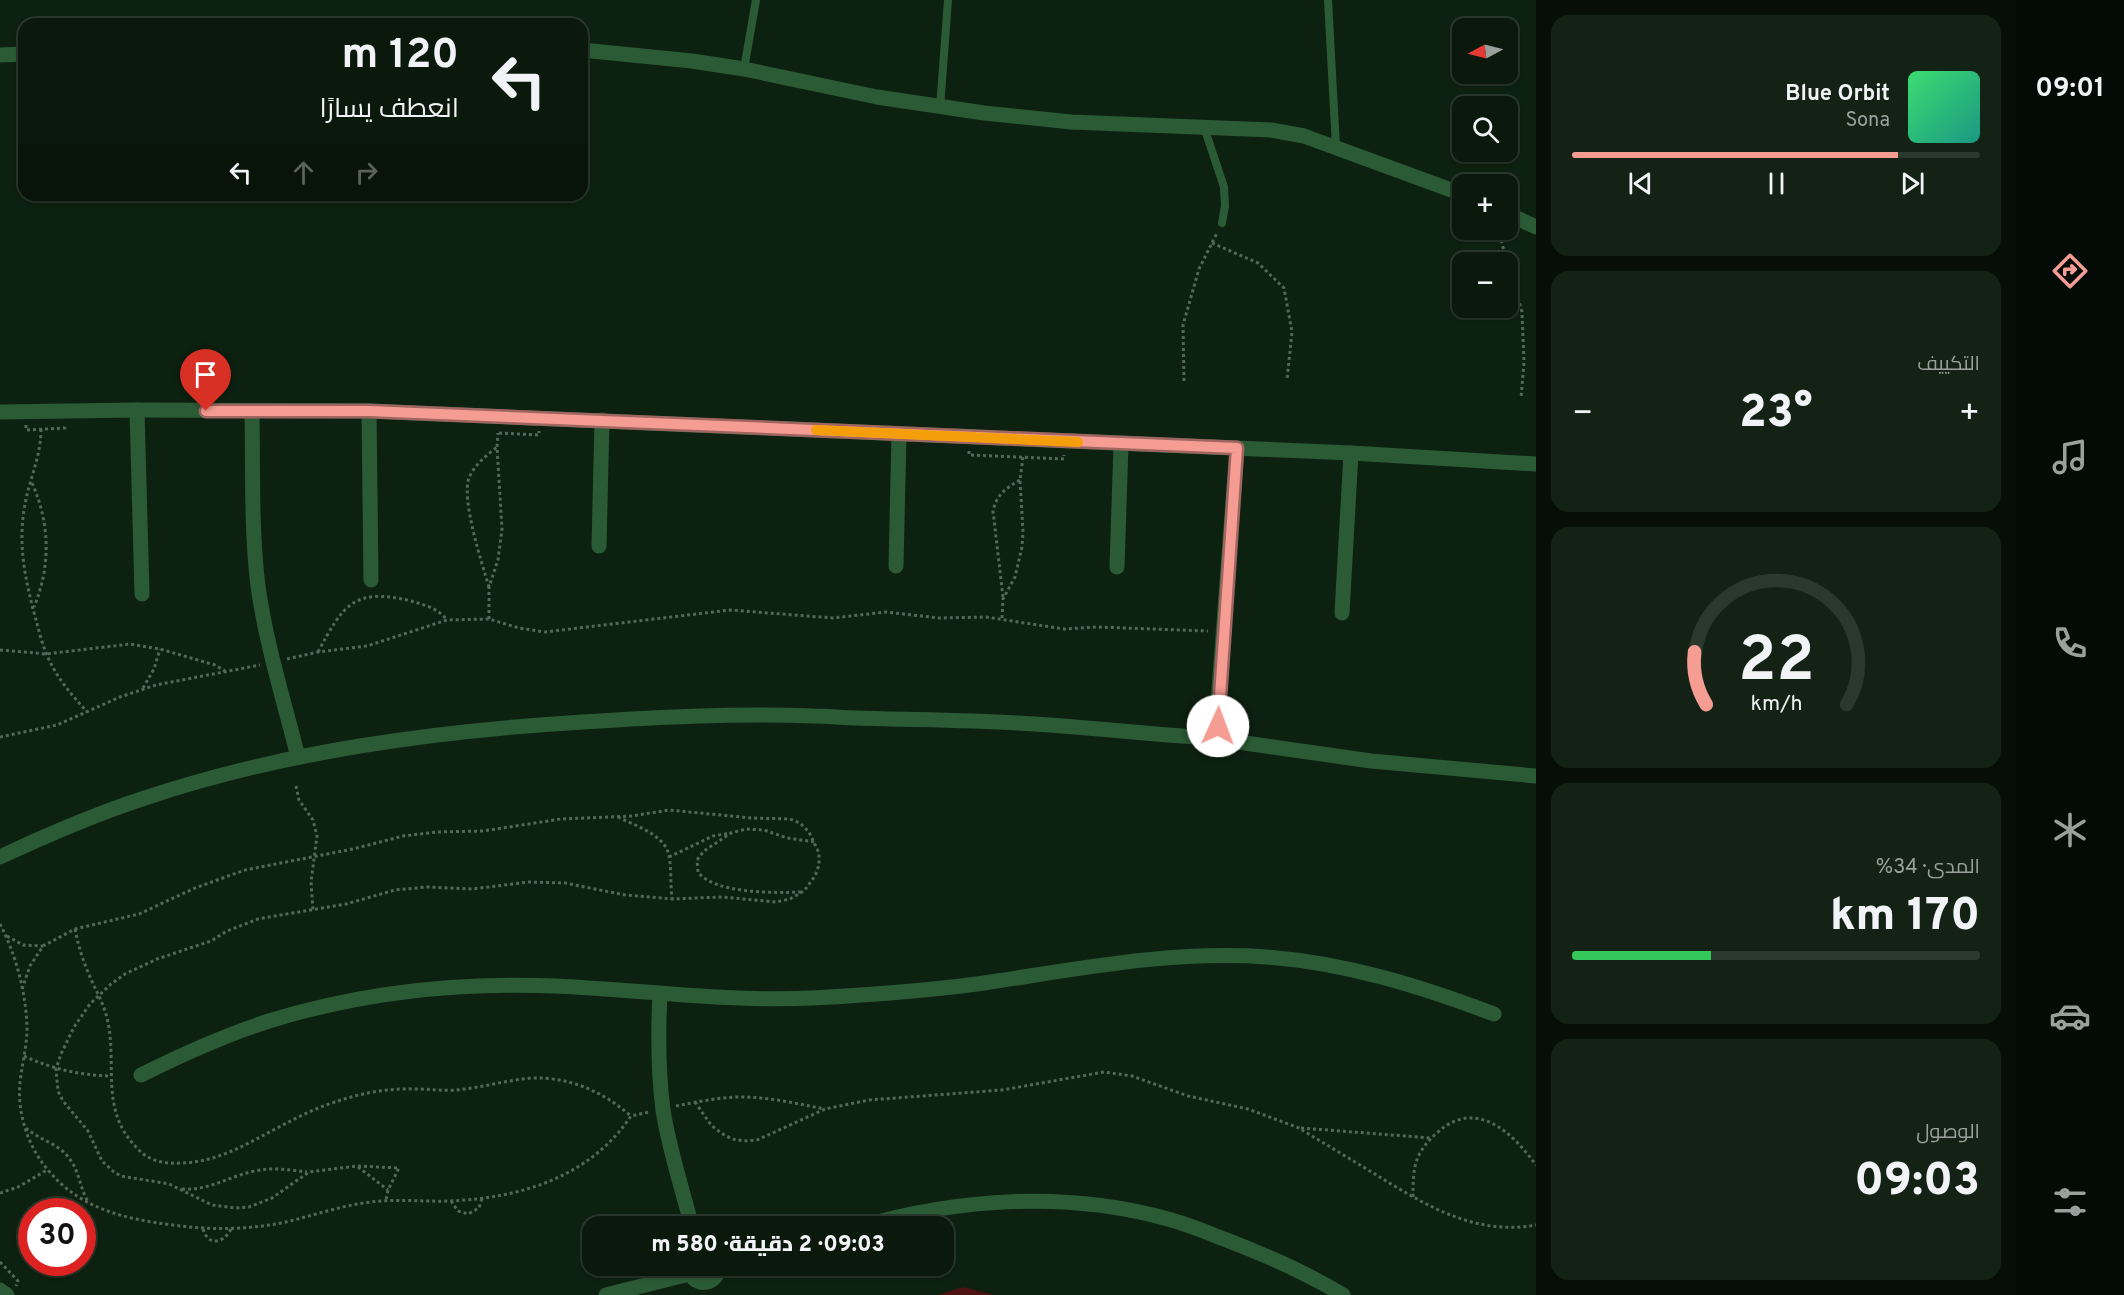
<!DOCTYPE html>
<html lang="ar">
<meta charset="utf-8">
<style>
body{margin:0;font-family:Overpass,Cairo,sans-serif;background:#132215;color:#f1f3f6;direction:rtl;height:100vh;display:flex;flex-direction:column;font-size:22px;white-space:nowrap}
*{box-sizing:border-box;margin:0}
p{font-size:20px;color:#99a09d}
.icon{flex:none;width:33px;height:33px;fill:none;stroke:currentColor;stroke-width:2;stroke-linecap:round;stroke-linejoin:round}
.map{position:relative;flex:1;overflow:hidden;direction:ltr}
.panel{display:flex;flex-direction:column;gap:15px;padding:15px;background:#060e07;width:480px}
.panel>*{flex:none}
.guide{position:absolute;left:18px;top:18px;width:570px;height:183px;border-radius:18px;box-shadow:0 2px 4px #0004,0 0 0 2px #2a382d;direction:rtl;background:#0a190c;color:#f1f3f6;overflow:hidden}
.needle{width:39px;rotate:263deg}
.buttons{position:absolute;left:1452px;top:18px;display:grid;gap:12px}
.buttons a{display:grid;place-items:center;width:66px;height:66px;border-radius:12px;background:#0a190c;box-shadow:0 2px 4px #0004,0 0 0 2px #2a382d;font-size:30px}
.speed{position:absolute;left:18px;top:1198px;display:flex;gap:12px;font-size:30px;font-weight:700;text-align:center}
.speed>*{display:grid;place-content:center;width:78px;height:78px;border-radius:50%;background:#0a190c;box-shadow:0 2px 4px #0004,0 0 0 2px #2a382d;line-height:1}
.speed .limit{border:9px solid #d22;background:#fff;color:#111}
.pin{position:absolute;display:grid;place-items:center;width:51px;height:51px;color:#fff;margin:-62px -26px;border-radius:50% 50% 50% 0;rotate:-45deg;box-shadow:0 0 6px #0007}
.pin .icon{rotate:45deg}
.me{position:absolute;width:66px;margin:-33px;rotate:2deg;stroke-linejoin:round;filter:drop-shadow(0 0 4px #0008)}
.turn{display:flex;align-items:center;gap:21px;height:126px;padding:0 30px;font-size:27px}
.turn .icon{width:78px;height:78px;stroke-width:2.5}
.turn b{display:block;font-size:42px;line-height:51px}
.lanes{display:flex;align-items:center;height:57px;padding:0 30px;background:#0003;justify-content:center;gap:30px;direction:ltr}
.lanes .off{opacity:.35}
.big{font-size:45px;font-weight:800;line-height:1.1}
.panel .tile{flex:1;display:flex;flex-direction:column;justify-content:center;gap:9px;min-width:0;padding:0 21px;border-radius:18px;background:#132215}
.panel .dial{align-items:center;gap:0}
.dial svg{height:156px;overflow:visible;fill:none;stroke:#2a382d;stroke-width:7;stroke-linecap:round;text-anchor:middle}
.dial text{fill:#f1f3f6;stroke:none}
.song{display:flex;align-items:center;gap:18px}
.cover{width:72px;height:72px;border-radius:9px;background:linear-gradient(135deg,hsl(140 70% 55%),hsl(170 70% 35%))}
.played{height:6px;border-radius:3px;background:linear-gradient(90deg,#f59c93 80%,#2a382d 80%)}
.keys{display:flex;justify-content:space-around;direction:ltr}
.heat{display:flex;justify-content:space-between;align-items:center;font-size:33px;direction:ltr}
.charge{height:9px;border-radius:4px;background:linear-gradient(90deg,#34c759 34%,#2a382d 0)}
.trip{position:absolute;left:582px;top:1216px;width:372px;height:60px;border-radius:18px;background:#0a190c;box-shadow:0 2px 4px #0004,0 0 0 2px #2a382d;font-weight:800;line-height:60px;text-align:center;direction:rtl}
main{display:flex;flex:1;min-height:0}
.dock{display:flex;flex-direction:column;width:108px;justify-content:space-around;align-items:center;background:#040a05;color:#99a09d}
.dock .icon{width:42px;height:42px}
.dock .current{color:#f59c93}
.dock b{font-size:27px;color:#f1f3f6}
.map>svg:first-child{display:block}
.green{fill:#4d1211}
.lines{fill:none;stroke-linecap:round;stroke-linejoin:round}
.path{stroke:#556758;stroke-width:3;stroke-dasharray:3 3;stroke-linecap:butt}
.service{stroke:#2b5b34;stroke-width:8}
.minor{stroke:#2b5b34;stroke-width:15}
.route-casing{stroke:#9f6560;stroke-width:15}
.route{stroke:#f59c93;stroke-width:10}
.slow{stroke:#f59e0b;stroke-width:10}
</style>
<main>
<nav class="dock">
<b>09:01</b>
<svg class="icon current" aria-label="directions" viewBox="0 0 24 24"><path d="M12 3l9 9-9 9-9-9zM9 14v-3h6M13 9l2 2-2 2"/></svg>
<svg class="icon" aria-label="music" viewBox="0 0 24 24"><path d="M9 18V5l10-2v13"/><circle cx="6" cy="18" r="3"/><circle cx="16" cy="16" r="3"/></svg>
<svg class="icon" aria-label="phone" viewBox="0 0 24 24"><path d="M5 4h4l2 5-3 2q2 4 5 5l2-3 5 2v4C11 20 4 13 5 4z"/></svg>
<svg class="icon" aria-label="climate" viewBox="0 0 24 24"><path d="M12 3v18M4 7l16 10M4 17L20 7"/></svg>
<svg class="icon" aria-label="car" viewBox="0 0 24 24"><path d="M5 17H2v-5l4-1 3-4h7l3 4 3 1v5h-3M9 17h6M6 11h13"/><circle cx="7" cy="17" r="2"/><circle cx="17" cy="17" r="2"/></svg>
<svg class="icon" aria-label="filters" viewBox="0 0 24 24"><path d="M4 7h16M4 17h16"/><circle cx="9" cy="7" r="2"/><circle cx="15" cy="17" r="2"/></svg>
</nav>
<section class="panel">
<div class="tile">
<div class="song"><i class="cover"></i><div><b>Blue Orbit</b><p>Sona</p></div></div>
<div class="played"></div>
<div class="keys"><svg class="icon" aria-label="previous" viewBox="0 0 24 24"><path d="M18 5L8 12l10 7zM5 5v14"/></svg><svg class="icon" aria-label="pause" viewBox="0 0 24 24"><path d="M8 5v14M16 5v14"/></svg><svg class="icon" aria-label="next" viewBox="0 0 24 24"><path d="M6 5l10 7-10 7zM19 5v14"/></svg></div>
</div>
<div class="tile"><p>التكييف</p>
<div class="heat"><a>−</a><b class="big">23°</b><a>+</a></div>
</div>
<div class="tile dial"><svg viewBox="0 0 100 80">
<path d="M14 69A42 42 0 1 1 86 69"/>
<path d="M14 69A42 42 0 0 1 8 42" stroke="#f59c93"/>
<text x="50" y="56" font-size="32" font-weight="700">22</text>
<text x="50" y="72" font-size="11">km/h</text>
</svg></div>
<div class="tile"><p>المدى · 34%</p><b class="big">170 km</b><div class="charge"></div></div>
<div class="tile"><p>الوصول</p><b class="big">09:03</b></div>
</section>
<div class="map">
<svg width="1536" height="1295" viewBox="0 0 1536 1295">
<rect width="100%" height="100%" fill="#0d2110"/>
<path class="green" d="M963,1287L994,1295H938Z"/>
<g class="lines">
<g class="path">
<path d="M1495,230L1501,240L1507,262"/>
<path d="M1212,243L1258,263L1284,288L1292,332L1287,380"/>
<path d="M1508,263L1522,312L1524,362L1521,398"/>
<path d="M1184,381L1183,325L1199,269L1217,233"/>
<path d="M26,425V430L65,428V424"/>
<path d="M41,429C41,458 28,482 24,510C18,548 26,583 36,620C39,631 42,644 47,655C56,677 71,694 87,712"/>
<path d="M499,433L539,435V431"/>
<path d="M969,451V455L1064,459V455"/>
<path d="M32,483C50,523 51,566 34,607"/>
<path d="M489,587C482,564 461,499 469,478C474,465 487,455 497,447"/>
<path d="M1003,597L993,511C997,494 1006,488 1020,480"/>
<path d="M1002,618L1003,599L1015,577L1022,547L1023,532L1020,480L1023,457"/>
<path d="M489,619V587L498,560L502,529L497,447L498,433"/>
<path d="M0,650L46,654L130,644L160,649L215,665L225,671"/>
<path d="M318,652C343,605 354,587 411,601C424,605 438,608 447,620"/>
<path d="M287,659L318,652L367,646L447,620L489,619L519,628L545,632L730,610L833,618L886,612L939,618L986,617L1064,629L1097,627L1208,631"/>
<path d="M143,688L154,669L160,649"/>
<path d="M0,737L57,725L120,697L156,685L260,665"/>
<path d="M296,786L299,800L313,820L317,836L311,882L313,910"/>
<path d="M618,817C634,825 662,834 668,852C672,865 670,884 672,899"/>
<path d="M669,857L713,836L731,833"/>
<path d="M801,892C776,893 714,894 698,872L697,860L704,851L731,833L746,829L764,830L787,838L815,842"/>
<path d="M0,924C16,955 26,992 27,1028C27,1046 22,1064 20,1082C17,1113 28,1147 48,1170C80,1209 125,1219 173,1225C209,1230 244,1230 281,1223C309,1217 336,1207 364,1203C393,1198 421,1202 450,1201C521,1198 590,1177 631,1116L649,1112"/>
<path d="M75,929C78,944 82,958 88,972C94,988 103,1001 107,1018C118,1063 99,1109 136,1147C148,1161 163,1164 181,1163C219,1162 248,1143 281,1126C298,1117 316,1108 335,1102C361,1093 388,1088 415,1089C429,1089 442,1091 456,1090C481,1088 506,1080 532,1078C570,1077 602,1091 631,1116"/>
<path d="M7,936L23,945L43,946"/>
<path d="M22,989L30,966L43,946L75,929L139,914L195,888L245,870L353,849L403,836L437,832L483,831L561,819L632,816L669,810L751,818L790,819L800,823L809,832L819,853V865L815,876L804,891L790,899L776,902L722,897L672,899L625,895L565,883L529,882L472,889L427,887L395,890L346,904L258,919L227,931L211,941L157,959L125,974L111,984L90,1004L74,1027L61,1054L56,1069L58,1091L63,1101L88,1131L102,1161L114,1172L121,1176L169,1184L212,1205L236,1208L249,1207L272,1198L309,1172L357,1166L399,1168L388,1190L386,1200"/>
<path d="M24,1056C52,1069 79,1075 110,1076"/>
<path d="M695,1102L711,1125L721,1133L732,1139L744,1141L757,1140L825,1109L869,1100L1002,1090L1104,1072L1132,1076L1188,1096L1248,1109L1299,1128C1325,1144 1352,1160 1378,1176C1427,1206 1476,1236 1536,1225"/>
<path d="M676,1106C697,1102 719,1097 741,1097C770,1097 798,1104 825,1109"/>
<path d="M26,1128C39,1140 58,1143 69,1158C79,1170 80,1188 88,1202"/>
<path d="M1301,1128L1431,1138"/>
<path d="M358,1167L388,1190"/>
<path d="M182,1189C209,1191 229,1176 255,1171C272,1167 290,1170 307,1172"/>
<path d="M0,1193L18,1187L47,1170"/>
<path d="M1413,1197C1413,1167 1414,1153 1438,1132C1476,1098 1512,1132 1536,1165"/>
<path d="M451,1201L458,1211L468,1214L479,1208L482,1198"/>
<path d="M203,1229C208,1247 224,1243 231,1229"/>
<path d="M0,1262L18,1281L16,1286"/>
</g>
<g class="service">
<path d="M1328,0L1336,147"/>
<path d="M744,69L756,0"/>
<path d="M940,108L948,0"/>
<path d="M1204,127L1224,187L1225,206L1222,223"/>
</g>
<g class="minor">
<path d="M582,50L692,61L744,69L877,97L984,113L1071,122L1271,130L1304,136L1462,194"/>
<path d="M0,55L24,54"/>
<path d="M1508,214L1536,227"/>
<path d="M137,410L142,594"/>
<path d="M252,411C253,469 251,529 258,586C266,644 284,701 298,757"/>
<path d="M369,411L371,580"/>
<path d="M0,412L137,410L369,411L1351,453L1536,464"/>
<path d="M1237,448L1217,716C1217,730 1223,739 1238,742L1371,761L1536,776"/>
<path d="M599,546L602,420"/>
<path d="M896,566L899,434"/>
<path d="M1117,567L1121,444"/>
<path d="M1342,613L1351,453"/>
<path d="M0,857C47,835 95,814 145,798C286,751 435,731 583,722C660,717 737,713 814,716C829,716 844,718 858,718C917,720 975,720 1034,724C1098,728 1163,736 1228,739"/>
<path d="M660,994C658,1032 658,1071 663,1110C669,1149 682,1188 692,1227"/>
<path d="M141,1075C183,1054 225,1035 269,1021C362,992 459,982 556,986C642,990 726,1002 812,998C870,995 927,991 984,983C1078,969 1172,950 1267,957C1346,963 1420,986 1494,1014"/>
<path d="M859,1227C959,1198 1067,1191 1168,1219C1187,1224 1206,1232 1224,1239C1266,1255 1305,1272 1343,1295"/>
<path d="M687,1266C692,1288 716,1288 720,1266"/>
<path d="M0,1290L7,1295"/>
<path d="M606,1295L689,1274"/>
</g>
</g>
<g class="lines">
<g class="route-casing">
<path id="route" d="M206,411H369L1237,448L1218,726"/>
</g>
<use href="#route" class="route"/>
<path class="slow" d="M816,430L1078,442"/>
</g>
</svg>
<div class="buttons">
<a><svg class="needle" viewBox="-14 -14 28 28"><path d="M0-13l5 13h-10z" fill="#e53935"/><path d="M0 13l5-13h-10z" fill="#99a09d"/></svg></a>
<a><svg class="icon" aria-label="search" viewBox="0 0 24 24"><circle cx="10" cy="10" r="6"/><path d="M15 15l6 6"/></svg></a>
<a>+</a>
<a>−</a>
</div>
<div class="speed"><div class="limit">30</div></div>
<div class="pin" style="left:206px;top:411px;background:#d93025"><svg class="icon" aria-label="arrive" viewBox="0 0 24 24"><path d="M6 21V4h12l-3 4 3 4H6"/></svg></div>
<svg class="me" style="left:1218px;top:726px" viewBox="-20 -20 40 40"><circle r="19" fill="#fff"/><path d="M0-13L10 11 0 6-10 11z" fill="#f59c93"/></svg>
<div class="trip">09:03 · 2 دقيقة · 580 m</div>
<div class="guide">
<div class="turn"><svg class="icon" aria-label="left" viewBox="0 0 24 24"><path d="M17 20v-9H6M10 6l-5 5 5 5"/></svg><div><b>120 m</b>انعطف يسارًا</div></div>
<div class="lanes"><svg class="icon" aria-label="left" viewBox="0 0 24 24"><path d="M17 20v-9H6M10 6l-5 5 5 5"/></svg><svg class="icon off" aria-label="ahead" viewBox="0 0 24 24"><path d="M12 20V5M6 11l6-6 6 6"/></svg><svg class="icon off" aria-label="right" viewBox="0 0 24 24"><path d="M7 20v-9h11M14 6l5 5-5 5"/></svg></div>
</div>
</div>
</main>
